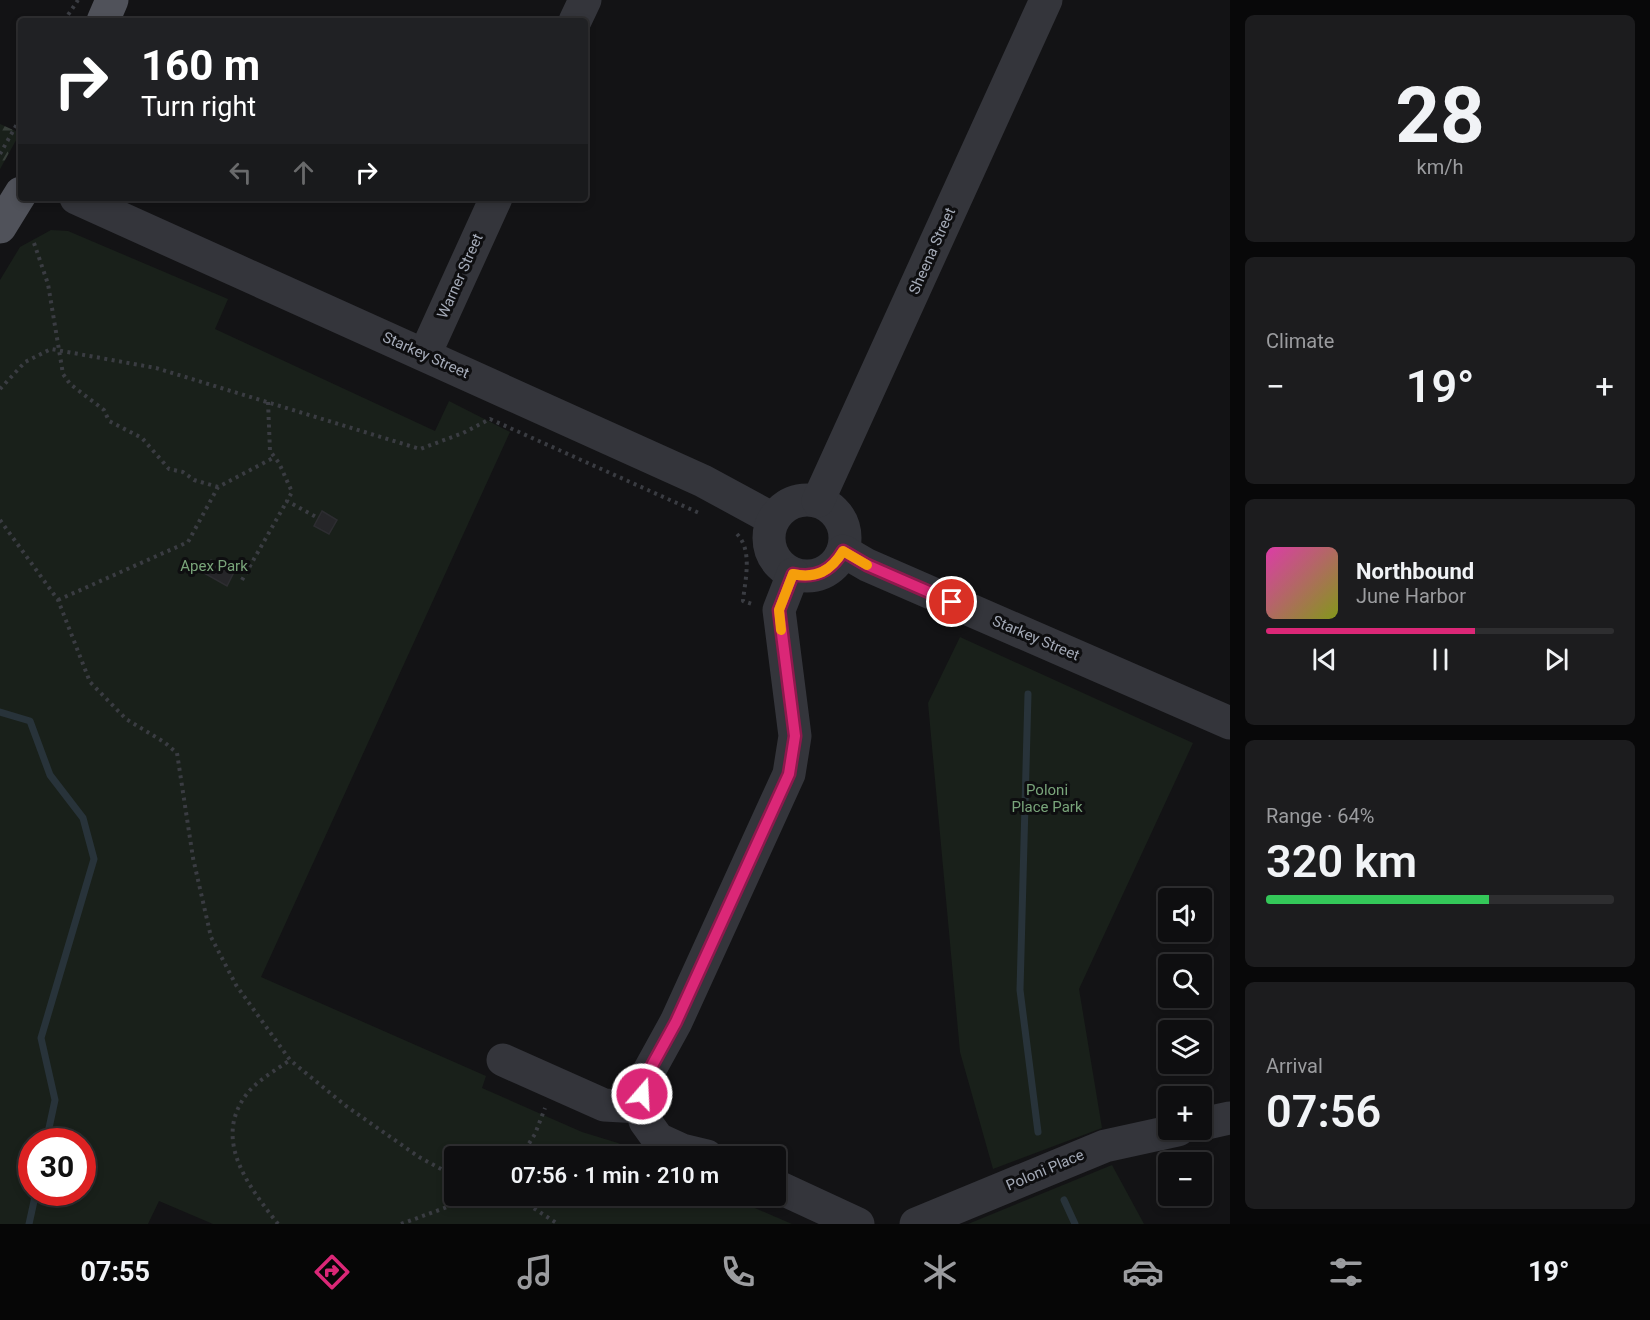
<!DOCTYPE html>
<meta charset="utf-8">
<style>
body{margin:0;font-family:Roboto,sans-serif;background:#1c1c1e;color:#f1f3f6;height:100vh;display:flex;flex-direction:column;font-size:22px;white-space:nowrap}
*{box-sizing:border-box;margin:0}
p{font-size:20px;color:#9b9c9f}
.icon{flex:none;width:33px;height:33px;fill:none;stroke:currentColor;stroke-width:2;stroke-linecap:round;stroke-linejoin:round}
.map{position:relative;flex:1;overflow:hidden}
.drawer{display:flex;flex-direction:column;gap:15px;padding:15px;background:#080809;width:420px}
.drawer>*{flex:none}
.guide{position:absolute;left:18px;top:18px;width:570px;height:183px;border-radius:6px;box-shadow:0 3px 9px #0003,0 0 0 2px #2e2e30;background:#202124;color:#fff;overflow:hidden}
.buttons{position:absolute;left:1158px;top:888px;display:grid;gap:12px}
.buttons a{display:grid;place-items:center;width:54px;height:54px;border-radius:6px;background:#0e0e10;box-shadow:0 3px 9px #0003,0 0 0 2px #2e2e30;font-size:30px}
.speed{position:absolute;left:18px;top:1128px;display:flex;gap:12px;font-size:30px;font-weight:700;text-align:center}
.speed>*{display:grid;place-content:center;width:78px;height:78px;border-radius:50%;background:#0e0e10;box-shadow:0 3px 9px #0003,0 0 0 2px #2e2e30;line-height:1}
.speed .limit{border:9px solid #d22;background:#fff;color:#111}
.pin{position:absolute;display:grid;place-items:center;width:51px;height:51px;color:#fff;margin:-26px;border:3px solid #fff;border-radius:50%;box-shadow:0 2px 6px #0007}
.me{position:absolute;width:66px;margin:-33px;rotate:19deg;stroke-linejoin:round;filter:drop-shadow(0 0 4px #0008)}
.turn{display:flex;align-items:center;gap:21px;height:126px;padding:0 24px;font-size:27px}
.turn .icon{width:78px;height:78px;stroke-width:2.5}
.turn b{display:block;font-size:42px;line-height:51px}
.lanes{display:flex;align-items:center;height:57px;padding:0 24px;background:#0003;justify-content:center;gap:30px;direction:ltr}
.lanes .off{opacity:.35}
.big{font-size:45px;font-weight:600;line-height:1.1}
.drawer .card{flex:1;display:flex;flex-direction:column;justify-content:center;gap:9px;min-width:0;padding:0 21px;border-radius:9px;background:#1c1c1e}
.drawer .dial{align-items:center;gap:0}
.dial b{font-size:78px;line-height:1}
.song{display:flex;align-items:center;gap:18px}
.cover{width:72px;height:72px;border-radius:9px;background:linear-gradient(135deg,hsl(320 70% 55%),hsl(70 70% 35%))}
.played{height:6px;border-radius:3px;background:linear-gradient(90deg,#db2777 60%,#2e2e30 60%)}
.keys{display:flex;justify-content:space-around;direction:ltr}
.heat{display:flex;justify-content:space-between;align-items:center;font-size:33px;direction:ltr}
.charge{height:9px;border-radius:4px;background:linear-gradient(90deg,#34c759 64%,#2e2e30 0)}
.trip{position:absolute;left:444px;top:1146px;width:342px;height:60px;border-radius:6px;background:#0e0e10;box-shadow:0 3px 9px #0003,0 0 0 2px #2e2e30;font-weight:600;line-height:60px;text-align:center}
.tab-bar{display:flex;height:96px;justify-content:space-around;align-items:center;background:#060606;color:#9b9c9f}
.tab-bar .icon{width:42px;height:42px}
.tab-bar .on{color:#db2777}
.tab-bar b{font-size:27px;color:#f1f3f6}
main{display:flex;flex:1;min-height:0}
.map>svg:first-child{display:block}
.green{fill:#19201a;fill-rule:evenodd}
.forest{fill:url(#forest-firs)}
.lines{fill:none;stroke-linecap:round;stroke-linejoin:round}
.stream{stroke:#28333a;stroke-width:7}
.building{fill:#262629;stroke:#2d2d31;stroke-width:1.5}
.path{stroke:#3a3c42;stroke-width:4;stroke-dasharray:3 4.5;stroke-linecap:butt}
.minor{stroke:#34353b;stroke-width:33}
.major{stroke:#50525a;stroke-width:33}
.route-casing{stroke:#8e194d;stroke-width:15}
.route{stroke:#db2777;stroke-width:10}
.slow{stroke:#f59e0b;stroke-width:10}
.labels{text-anchor:middle;dominant-baseline:central;stroke-width:6;stroke-linejoin:round;paint-order:stroke}
.street-label{font-size:15px;fill:#a4aab7;stroke:#0e0e10}
.park-label{font-size:15px;fill:#79a47a;stroke:#0e0e10}
</style>
<main>
<div class="map">
<svg width="1230" height="1224" viewBox="0 0 1230 1224">
<defs>
<pattern id="forest-firs" width="22" height="20" patternUnits="userSpaceOnUse" patternTransform="scale(1.5)"><rect width="22" height="20" fill="#19201a"/><path d="M5 1l3.5 6h-7zM16 11l3.5 6h-7z" fill="#373e39"/></pattern>
</defs>
<rect width="100%" height="100%" fill="#131315"/>
<g class="green">
<path d="M51,230L68,231L228,299L215,329L435,431L449,401L510,432L261,977L486,1076L482,1088L582,1132L618,1143L641,1156H454V1196H727L792,1224H213L159,1201L148,1224H0V280L20,247ZM32,1142H82V1192H32Z"/>
<path d="M960,637L1193,743L1079,989L1102,1128L993,1169L960,1052L928,703Z"/>
<path d="M1112,1165L1144,1224H968Z"/>
</g>
<path class="forest" d="M0,124L20,133L0,169Z"/>
<g class="lines">
<g class="stream">
<path d="M1028,694L1020,990L1038,1132"/>
<path d="M0,712L30,721L50,775L83,818L94,859L41,1038L55,1100L46,1142"/>
<path d="M1064,1200L1075,1224"/>
<path d="M29,1224L36,1192"/>
</g>
</g>
<g class="building">
<path d="M322,511L337,520L329,534L314,526Z"/>
<path d="M211,560L234,572L227,586L204,573Z"/>
</g>
<g class="lines">
<g class="path">
<path d="M64,21L78,0"/>
<path d="M0,154L21,117"/>
<path d="M34,243L48,284L63,374L70,384L104,410L109,421L142,438L169,469L183,472L194,480L218,487"/>
<path d="M0,389L25,362L51,349L156,368L420,449L463,433L490,419L699,513"/>
<path d="M268,402L270,451L279,463L292,492L287,501L318,518"/>
<path d="M0,520L58,600L90,682L126,719L164,742L177,753L193,858L211,937L236,985L290,1060L346,1106L419,1157L454,1176"/>
<path d="M737,534C753,551 745,580 743,601L752,604"/>
<path d="M231,570L235,565L247,572"/>
<path d="M242,580L287,501"/>
<path d="M58,600L188,542L218,487L275,457"/>
<path d="M521,1156L535,1134L545,1108"/>
<path d="M515,1196L558,1224"/>
<path d="M278,1224C250,1188 212,1141 246,1095C256,1081 276,1070 290,1060"/>
<path d="M401,1224L477,1196"/>
</g>
<g class="minor">
<path d="M575,21L585,0"/>
<path d="M76,198L703,481L773,519"/>
<path d="M425,354L496,198"/>
<circle cx="807" cy="538" r="38"/>
<path d="M818,501L1046,0"/>
<path d="M843,551L867,565L1230,723"/>
<path d="M503,1060L604,1105L641,1107"/>
<path d="M1202,1124L1230,1118"/>
<path d="M707,1156L682,1150L658,1139L645,1121L641,1107L643,1082L676,1022L789,774L795,736L779,610L793,574"/>
<path d="M776,1186L858,1224"/>
<path d="M916,1224L1105,1146L1178,1130"/>
</g>
<g class="major">
<path d="M103,21L112,0"/>
<path d="M0,227L21,193"/>
</g>
</g>
<g class="lines">
<g class="route-casing">
<path id="route" d="M642,1094L643,1082L676,1022L789,774L795,736L779,610L793,574C816,579 831,571 843,551L867,565L952,602"/>
</g>
<use href="#route" class="route"/>
<path class="slow" d="M781,630L779,610L793,574C816,579 831,571 843,551L867,565"/>
</g>
<g class="labels">
<g class="street-label">
<text transform="translate(932 251) rotate(-66)">Sheena Street</text>
<text transform="translate(460 276) rotate(-66)">Warner Street</text>
<text transform="translate(426 355) rotate(24)">Starkey Street</text>
<text transform="translate(1036 638) rotate(23)">Starkey Street</text>
<text transform="translate(1045 1170) rotate(-23)">Poloni Place</text>
</g>
<g class="park-label">
<text x="214" y="566">Apex Park</text>
<text x="1047" y="790">Poloni<tspan x="1047" dy="17">Place Park</tspan></text>
</g>
</g>
</svg>
<div class="buttons">
<a><svg class="icon" aria-label="sound" viewBox="0 0 24 24"><path d="M4 9h4l5-4v14l-5-4H4zM17 9q2 3 0 6"/></svg></a>
<a><svg class="icon" aria-label="search" viewBox="0 0 24 24"><circle cx="10" cy="10" r="6"/><path d="M15 15l6 6"/></svg></a>
<a><svg class="icon" aria-label="layers" viewBox="0 0 24 24"><path d="M12 4l9 5-9 5-9-5zM3 14l9 5 9-5"/></svg></a>
<a>+</a>
<a>−</a>
</div>
<div class="speed"><div class="limit">30</div></div>
<div class="pin" style="left:952px;top:602px;background:#d93025"><svg class="icon" aria-label="arrive" viewBox="0 0 24 24"><path d="M6 21V4h12l-3 4 3 4H6"/></svg></div>
<svg class="me" style="left:642px;top:1094px" viewBox="-20 -20 40 40"><circle r="17" fill="#db2777" stroke="#fff" stroke-width="3"/><path d="M0-11L8 9 0 5-8 9z" fill="#fff"/></svg>
<div class="trip">07:56 · 1 min · 210 m</div>
<div class="guide">
<div class="turn"><svg class="icon" aria-label="right" viewBox="0 0 24 24"><path d="M7 20v-9h11M14 6l5 5-5 5"/></svg><div><b>160 m</b>Turn right</div></div>
<div class="lanes"><svg class="icon off" aria-label="left" viewBox="0 0 24 24"><path d="M17 20v-9H6M10 6l-5 5 5 5"/></svg><svg class="icon off" aria-label="ahead" viewBox="0 0 24 24"><path d="M12 20V5M6 11l6-6 6 6"/></svg><svg class="icon" aria-label="right" viewBox="0 0 24 24"><path d="M7 20v-9h11M14 6l5 5-5 5"/></svg></div>
</div>
</div>
<section class="drawer">
<div class="card dial"><b>28</b><p>km/h</p></div>
<div class="card"><p>Climate</p>
<div class="heat"><a>−</a><b class="big">19°</b><a>+</a></div>
</div>
<div class="card">
<div class="song"><i class="cover"></i><div><b>Northbound</b><p>June Harbor</p></div></div>
<div class="played"></div>
<div class="keys"><svg class="icon" aria-label="previous" viewBox="0 0 24 24"><path d="M18 5L8 12l10 7zM5 5v14"/></svg><svg class="icon" aria-label="pause" viewBox="0 0 24 24"><path d="M8 5v14M16 5v14"/></svg><svg class="icon" aria-label="next" viewBox="0 0 24 24"><path d="M6 5l10 7-10 7zM19 5v14"/></svg></div>
</div>
<div class="card"><p>Range · 64%</p><b class="big">320 km</b><div class="charge"></div></div>
<div class="card"><p>Arrival</p><b class="big">07:56</b></div>
</section>
</main>
<nav class="tab-bar">
<b>07:55</b>
<svg class="icon on" aria-label="directions" viewBox="0 0 24 24"><path d="M12 3l9 9-9 9-9-9zM9 14v-3h6M13 9l2 2-2 2"/></svg>
<svg class="icon" aria-label="music" viewBox="0 0 24 24"><path d="M9 18V5l10-2v13"/><circle cx="6" cy="18" r="3"/><circle cx="16" cy="16" r="3"/></svg>
<svg class="icon" aria-label="phone" viewBox="0 0 24 24"><path d="M5 4h4l2 5-3 2q2 4 5 5l2-3 5 2v4C11 20 4 13 5 4z"/></svg>
<svg class="icon" aria-label="climate" viewBox="0 0 24 24"><path d="M12 3v18M4 7l16 10M4 17L20 7"/></svg>
<svg class="icon" aria-label="car" viewBox="0 0 24 24"><path d="M5 17H2v-5l4-1 3-4h7l3 4 3 1v5h-3M9 17h6M6 11h13"/><circle cx="7" cy="17" r="2"/><circle cx="17" cy="17" r="2"/></svg>
<svg class="icon" aria-label="filters" viewBox="0 0 24 24"><path d="M4 7h16M4 17h16"/><circle cx="9" cy="7" r="2"/><circle cx="15" cy="17" r="2"/></svg>
<b>19°</b>
</nav>
